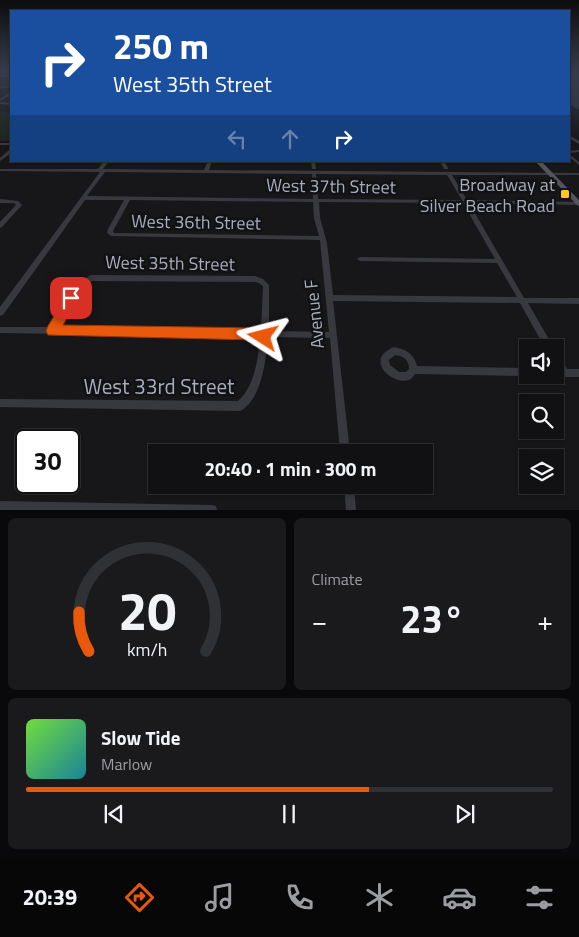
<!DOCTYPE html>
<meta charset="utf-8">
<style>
body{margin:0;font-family:"Titillium Web",sans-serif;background:#1a1a1d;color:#f1f3f6;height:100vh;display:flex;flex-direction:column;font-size:19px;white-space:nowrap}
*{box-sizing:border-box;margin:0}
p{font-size:16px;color:#9c9da0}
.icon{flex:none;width:28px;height:28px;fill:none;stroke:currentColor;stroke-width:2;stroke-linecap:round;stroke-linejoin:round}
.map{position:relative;height:510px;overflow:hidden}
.panel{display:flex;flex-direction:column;gap:8px;padding:8px;background:#09090b;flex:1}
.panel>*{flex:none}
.guide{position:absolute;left:10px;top:10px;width:560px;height:152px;border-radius:0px;box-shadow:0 1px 4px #0004,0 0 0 1px #303134;background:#1a4fa0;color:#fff;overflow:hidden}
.tools{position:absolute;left:519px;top:339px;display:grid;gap:10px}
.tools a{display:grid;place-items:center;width:45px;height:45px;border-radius:0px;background:#111114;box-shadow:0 1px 4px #0004,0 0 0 1px #303134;font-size:25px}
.speed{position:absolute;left:15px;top:429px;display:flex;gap:10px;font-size:25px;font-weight:700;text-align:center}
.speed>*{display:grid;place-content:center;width:65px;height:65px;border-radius:50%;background:#111114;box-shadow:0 1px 4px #0004,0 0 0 1px #303134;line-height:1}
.speed .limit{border:2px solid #111;border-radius:8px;background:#fff;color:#111}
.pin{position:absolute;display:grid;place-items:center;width:42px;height:42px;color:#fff;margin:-21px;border-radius:10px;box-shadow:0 2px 8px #0006}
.me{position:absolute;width:55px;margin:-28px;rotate:279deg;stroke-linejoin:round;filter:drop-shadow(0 0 4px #0008)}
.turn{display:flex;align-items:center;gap:18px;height:105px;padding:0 20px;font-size:22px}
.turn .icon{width:65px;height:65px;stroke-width:2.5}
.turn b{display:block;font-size:35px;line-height:42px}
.lanes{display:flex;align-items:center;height:48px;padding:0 20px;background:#0003;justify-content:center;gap:25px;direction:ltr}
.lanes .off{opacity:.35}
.big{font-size:38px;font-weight:700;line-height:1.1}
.panel .widget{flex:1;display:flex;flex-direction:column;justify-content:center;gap:8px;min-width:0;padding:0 18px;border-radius:8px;background:#1a1a1d}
.panel .dial{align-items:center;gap:0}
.dial svg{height:130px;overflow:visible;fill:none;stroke:#303134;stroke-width:7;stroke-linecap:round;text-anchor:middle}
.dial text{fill:#f1f3f6;stroke:none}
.song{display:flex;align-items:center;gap:15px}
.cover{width:60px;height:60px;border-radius:8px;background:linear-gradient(135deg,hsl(100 70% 55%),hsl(190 70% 35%))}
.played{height:5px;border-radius:2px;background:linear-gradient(90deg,#ea580c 65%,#303134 65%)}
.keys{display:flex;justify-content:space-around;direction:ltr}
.heat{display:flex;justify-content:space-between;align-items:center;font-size:28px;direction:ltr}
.panel .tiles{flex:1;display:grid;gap:8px;grid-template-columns:1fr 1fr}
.widget:last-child{grid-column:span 2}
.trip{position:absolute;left:148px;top:444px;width:285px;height:50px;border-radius:0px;background:#111114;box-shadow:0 1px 4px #0004,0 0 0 1px #303134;font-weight:700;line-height:50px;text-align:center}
.tab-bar{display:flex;height:80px;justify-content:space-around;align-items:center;background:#070708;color:#9c9da0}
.tab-bar .icon{width:35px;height:35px}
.tab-bar .selected{color:#ea580c}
.tab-bar b{font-size:22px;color:#f1f3f6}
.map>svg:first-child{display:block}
.green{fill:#1c251e}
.water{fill:#2c353f}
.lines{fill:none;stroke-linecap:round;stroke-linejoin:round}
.minor{fill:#38383f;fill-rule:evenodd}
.major{fill:#53555e;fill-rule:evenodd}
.route{fill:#ea580c;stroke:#983908}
.poi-dot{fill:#ffc62a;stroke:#121215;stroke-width:2}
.labels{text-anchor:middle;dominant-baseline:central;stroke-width:5;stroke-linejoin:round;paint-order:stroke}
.poi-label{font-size:18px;fill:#a8acbb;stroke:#121215;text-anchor:end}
.street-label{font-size:18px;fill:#a8acbb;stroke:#121215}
.near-street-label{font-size:21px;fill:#a8acbb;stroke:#121215}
</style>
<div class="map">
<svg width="579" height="510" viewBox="0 0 579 510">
<rect width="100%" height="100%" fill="#17171a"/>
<path class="green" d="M0,111L11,112V141H0Z"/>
<path class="water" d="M569,71H579V110L569,104Z"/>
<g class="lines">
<g class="minor">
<rect x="0" y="75" width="11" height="2"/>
<rect x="0" y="86" width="11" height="2"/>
<path d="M10,92H11V94L0,101V99Z"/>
<path d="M0,102L11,103V105L0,104Z"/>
<path d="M569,135L579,141V144L569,138Z"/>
<rect x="0" y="143" width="11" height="2"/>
<path d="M9,150H11V153L0,161V158Z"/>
<path d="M579,150V152L569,153V151Z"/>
<path d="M569,154L579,162V165L569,157Z"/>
<path d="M104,161H109L103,169L204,170L208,161H212L209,170L579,173V175H452L467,200L579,202V204L578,205L469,203L524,298H579V304L528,303L554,348H545L520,303L333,301L350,452H340L330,338L268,337C266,359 262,400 240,411L0,407V399L238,401C255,386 258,359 260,337L0,333V327H51L76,284L91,275L255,276L263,279L269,285V331L329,332L320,240L111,236L107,233L108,229L124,200H85L3,315L0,316V307L100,172L0,171V169H98ZM105,172L312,174L313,199L87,196ZM316,174L447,175L462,200L318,199ZM130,200L313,202L314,218L319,236L114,233L113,232L114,229ZM319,202L463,203L495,259L360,257L357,259L360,261L497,263L517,297L333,295L327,243L320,218ZM92,281L255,282L259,283L263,286L261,331L59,328L80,288Z"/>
<path d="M311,161H315L316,169H312Z"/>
<path d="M440,161H444L448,168V169H444Z"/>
<path d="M0,199L18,201L22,205L2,227L0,228V222L16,205L14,203H0Z"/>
<path d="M394,347C406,349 414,354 417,366L528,368V375H531L528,376L415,374C413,376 412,379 409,380C397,384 377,371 381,358C382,353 390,349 394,347ZM395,355C404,356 409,360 409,369L406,372H399L390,365L389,360Z"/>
<path d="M555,352L558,353L567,369H579V377H555L552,376V375H555V369H558L555,364Z"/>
<path d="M344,485H354L356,510H346Z"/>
<path d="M0,501L212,505L216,506L217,510H0Z"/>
</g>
<path class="major" d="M535,161H541L579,200V206L577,205Z"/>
</g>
<linearGradient id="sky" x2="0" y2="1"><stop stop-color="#0d0d0e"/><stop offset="0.5" stop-color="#363c49"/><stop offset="1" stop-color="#363c49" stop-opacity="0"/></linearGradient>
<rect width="579" height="142" fill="url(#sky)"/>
<path class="route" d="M71,293L78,298L63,325L263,328L268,329L270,334L268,341L263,343L257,340L48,335L46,331L48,326L67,295Z"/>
<rect class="poi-dot" x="560" y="189" width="10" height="10" rx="2.5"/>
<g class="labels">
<g class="poi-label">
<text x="555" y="184">Broadway at<tspan x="555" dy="21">Silver Beach Road</tspan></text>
</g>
<g class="street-label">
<text transform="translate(331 186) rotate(1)">West 37th Street</text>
<text transform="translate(196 222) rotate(1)">West 36th Street</text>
<text transform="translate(170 263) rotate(1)">West 35th Street</text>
<text transform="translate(314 314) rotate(-96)">Avenue F</text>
</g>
<g class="near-street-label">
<text x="159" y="386">West 33rd Street</text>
</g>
</g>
</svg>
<div class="tools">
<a><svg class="icon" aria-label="sound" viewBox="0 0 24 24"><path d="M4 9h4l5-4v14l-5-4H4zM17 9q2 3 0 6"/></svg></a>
<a><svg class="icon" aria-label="search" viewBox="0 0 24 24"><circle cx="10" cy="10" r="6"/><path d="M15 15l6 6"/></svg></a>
<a><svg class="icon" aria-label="layers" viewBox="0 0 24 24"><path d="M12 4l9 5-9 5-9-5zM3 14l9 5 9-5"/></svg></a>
</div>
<div class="speed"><div class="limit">30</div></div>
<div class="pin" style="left:71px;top:298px;background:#d93025"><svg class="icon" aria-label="arrive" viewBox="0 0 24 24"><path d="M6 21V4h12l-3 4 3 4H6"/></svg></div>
<svg class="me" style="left:263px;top:337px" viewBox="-20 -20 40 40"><path d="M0-17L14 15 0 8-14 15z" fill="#ea580c" stroke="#fff" stroke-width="4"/></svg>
<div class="trip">20:40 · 1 min · 300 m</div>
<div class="guide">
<div class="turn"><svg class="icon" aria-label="right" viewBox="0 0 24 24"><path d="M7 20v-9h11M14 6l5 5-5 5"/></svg><div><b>250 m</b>West 35th Street</div></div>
<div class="lanes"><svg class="icon off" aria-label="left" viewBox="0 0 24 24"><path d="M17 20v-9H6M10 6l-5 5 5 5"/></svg><svg class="icon off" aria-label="ahead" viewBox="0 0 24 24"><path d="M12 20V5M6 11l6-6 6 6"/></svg><svg class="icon" aria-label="right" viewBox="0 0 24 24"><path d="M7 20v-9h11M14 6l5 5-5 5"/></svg></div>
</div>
</div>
<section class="panel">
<div class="tiles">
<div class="widget dial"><svg viewBox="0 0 100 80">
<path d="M14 69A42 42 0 1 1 86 69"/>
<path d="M14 69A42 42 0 0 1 8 45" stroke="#ea580c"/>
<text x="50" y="56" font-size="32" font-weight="700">20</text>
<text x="50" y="72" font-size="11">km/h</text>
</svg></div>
<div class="widget"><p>Climate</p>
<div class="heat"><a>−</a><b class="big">23°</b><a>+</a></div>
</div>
<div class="widget">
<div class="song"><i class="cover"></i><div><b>Slow Tide</b><p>Marlow</p></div></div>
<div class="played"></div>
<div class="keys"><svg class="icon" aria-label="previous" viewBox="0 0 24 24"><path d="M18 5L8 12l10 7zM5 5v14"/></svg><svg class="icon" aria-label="pause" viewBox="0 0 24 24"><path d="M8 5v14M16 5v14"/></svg><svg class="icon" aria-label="next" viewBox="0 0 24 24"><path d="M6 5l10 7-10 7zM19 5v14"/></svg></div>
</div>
</div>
</section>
<nav class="tab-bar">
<b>20:39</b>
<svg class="icon selected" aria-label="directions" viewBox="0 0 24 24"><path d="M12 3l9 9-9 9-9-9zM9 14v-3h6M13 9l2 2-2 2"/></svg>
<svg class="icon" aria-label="music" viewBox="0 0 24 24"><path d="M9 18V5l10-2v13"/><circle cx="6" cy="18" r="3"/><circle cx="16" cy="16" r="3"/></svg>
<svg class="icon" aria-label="phone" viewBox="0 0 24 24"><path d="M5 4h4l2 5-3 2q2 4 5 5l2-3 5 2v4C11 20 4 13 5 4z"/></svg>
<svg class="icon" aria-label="climate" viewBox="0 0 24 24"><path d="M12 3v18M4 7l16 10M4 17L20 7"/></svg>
<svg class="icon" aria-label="car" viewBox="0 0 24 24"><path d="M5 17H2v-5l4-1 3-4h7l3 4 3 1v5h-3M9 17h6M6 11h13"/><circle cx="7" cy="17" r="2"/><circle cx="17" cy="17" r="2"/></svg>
<svg class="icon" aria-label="filters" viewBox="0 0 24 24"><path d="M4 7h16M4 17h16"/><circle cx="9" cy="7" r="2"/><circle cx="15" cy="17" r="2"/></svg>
</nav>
